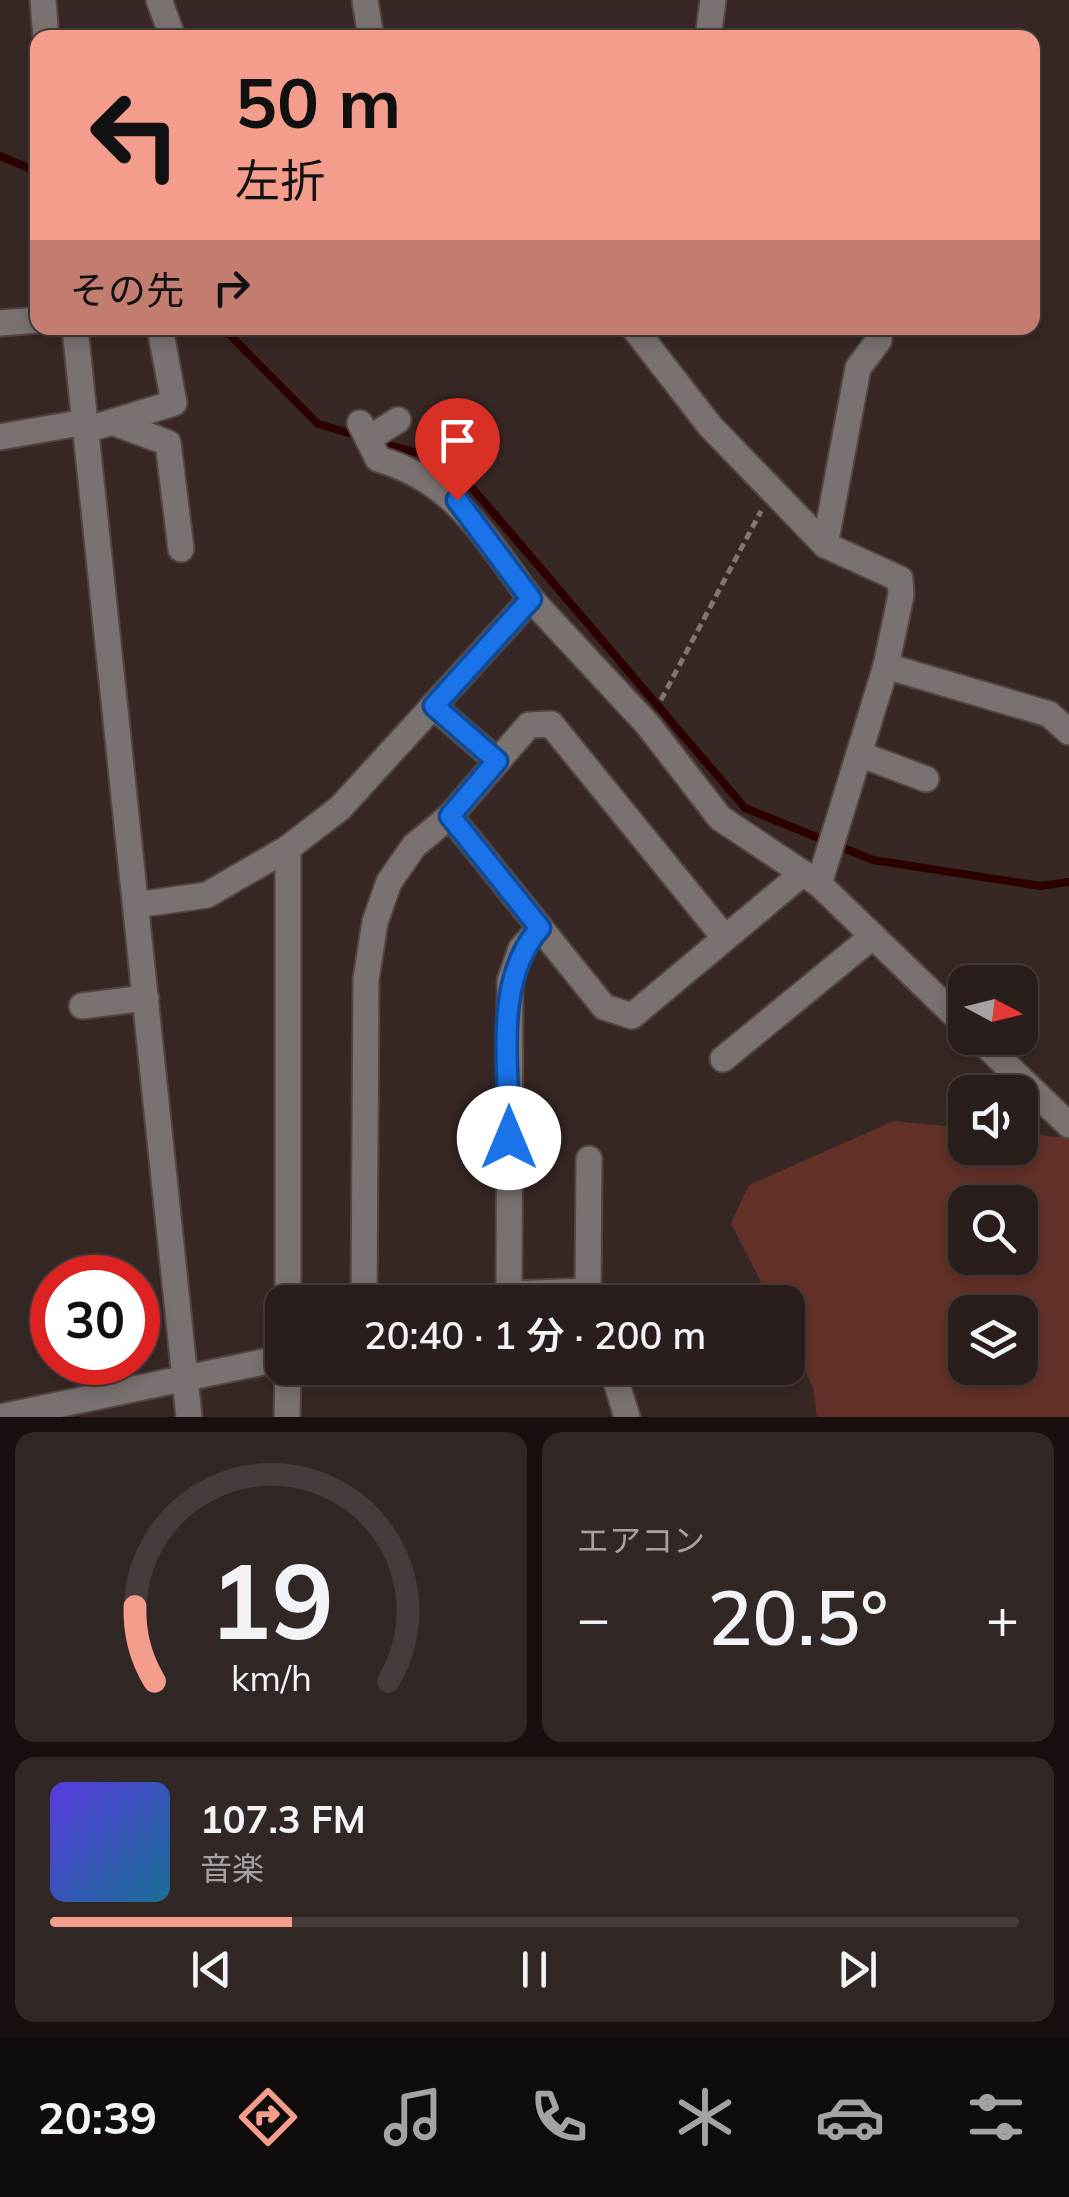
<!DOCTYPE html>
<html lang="ja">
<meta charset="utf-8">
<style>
body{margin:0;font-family:Mulish,"Noto Sans JP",sans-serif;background:#312725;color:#f1f3f6;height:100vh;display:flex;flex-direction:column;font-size:38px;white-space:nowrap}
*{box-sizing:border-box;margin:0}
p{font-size:32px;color:#a5a2a3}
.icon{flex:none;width:55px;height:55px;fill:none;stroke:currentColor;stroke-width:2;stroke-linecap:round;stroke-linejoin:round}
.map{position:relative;height:1417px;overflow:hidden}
.side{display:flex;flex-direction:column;gap:15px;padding:15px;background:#17100f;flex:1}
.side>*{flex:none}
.hud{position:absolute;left:30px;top:30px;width:1010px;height:305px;border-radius:20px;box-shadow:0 5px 15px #0003,0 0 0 2px #453c3b;background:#f49d8c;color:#111;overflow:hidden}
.needle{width:65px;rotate:97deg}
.buttons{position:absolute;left:948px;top:965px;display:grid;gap:20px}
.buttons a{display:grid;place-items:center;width:90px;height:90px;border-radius:20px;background:#291e1c;box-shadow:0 5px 15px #0003,0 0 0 2px #453c3b;font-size:50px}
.speed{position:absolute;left:30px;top:1255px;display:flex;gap:20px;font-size:50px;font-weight:700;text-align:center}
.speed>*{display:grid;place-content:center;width:130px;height:130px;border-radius:50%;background:#291e1c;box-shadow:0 5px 15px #0003,0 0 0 2px #453c3b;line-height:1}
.speed .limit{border:15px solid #d22;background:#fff;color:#111}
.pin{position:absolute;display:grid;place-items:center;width:85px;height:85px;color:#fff;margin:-102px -42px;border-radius:50% 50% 50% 0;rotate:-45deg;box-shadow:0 0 10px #0007}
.pin .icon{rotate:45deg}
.me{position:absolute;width:110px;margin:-55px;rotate:0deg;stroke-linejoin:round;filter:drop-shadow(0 0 8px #0008)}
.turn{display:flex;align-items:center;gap:35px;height:210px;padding:0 40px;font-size:45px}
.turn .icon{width:130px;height:130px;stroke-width:2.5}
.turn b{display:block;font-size:70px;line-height:85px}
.then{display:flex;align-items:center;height:95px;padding:0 40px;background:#0003;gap:20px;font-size:38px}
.big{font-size:75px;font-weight:600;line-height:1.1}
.side .tile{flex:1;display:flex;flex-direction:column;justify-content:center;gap:15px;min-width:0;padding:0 35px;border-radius:20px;background:#312725}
.side .dial{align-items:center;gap:0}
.dial svg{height:260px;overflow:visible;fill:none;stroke:#453c3b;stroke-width:7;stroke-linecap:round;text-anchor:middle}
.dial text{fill:#f1f3f6;stroke:none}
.song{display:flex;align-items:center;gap:30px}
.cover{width:120px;height:120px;border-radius:15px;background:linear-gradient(135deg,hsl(250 70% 55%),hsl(200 70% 35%))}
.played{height:10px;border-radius:5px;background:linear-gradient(90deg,#f49d8c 25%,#453c3b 25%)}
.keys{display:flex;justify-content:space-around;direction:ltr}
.heat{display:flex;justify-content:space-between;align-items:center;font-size:55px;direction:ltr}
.side .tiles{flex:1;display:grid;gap:15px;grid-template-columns:1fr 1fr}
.tile:last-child{grid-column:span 2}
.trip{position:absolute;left:265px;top:1285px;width:540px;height:100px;border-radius:20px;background:#291e1c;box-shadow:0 5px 15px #0003,0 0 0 2px #453c3b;font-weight:600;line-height:100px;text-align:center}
.menu{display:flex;height:160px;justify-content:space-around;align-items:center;background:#100c0b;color:#a5a2a3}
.menu .icon{width:70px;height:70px}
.menu .current{color:#f49d8c}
.menu b{font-size:45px;color:#f1f3f6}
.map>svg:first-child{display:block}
.green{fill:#633128;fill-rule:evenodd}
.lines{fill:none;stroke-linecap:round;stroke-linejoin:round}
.stream{stroke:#2d0000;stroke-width:8}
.minor-casing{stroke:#534542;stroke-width:29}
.path{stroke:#827572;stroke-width:5;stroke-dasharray:8 5;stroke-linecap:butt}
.minor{stroke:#7a7270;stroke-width:25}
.route-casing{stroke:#114b97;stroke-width:25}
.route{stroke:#1a73e8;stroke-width:18}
</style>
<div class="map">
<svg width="1069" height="1417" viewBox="0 0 1069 1417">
<rect width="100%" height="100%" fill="#372825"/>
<path class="green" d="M894,1121L965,1128V1148H1020V1133L1069,1138V1417H817L813,1387L788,1336V1302H771L731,1223L749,1185ZM965,1202H1020V1258H965ZM965,1312H1020V1368H965Z"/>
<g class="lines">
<g class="stream">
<path d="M0,156L38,172"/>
<path d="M223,328L318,424L360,436"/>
<path d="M378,442L450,462L745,808L873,860L1041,886L1069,882"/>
</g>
<g class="minor-casing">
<g id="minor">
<path d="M43,0L46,38"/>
<path d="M159,0L173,38"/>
<path d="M365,0L371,38"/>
<path d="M708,38L713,0"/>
<path d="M0,323L38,320"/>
<path d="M75,328L189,1417"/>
<path d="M634,328L710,426L825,545L900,579L901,595L886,666L819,884"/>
<path d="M112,422L168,443L181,549"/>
<path d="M360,423L378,459C456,481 485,538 531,599"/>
<path d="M86,430L174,403L160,328"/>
<path d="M0,437L85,422"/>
<path d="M368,439L398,420"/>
<path d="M825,545L858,368L879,340L878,328"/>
<path d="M886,666L1049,714L1069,732"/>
<path d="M433,706L497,761"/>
<path d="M859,754L926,779"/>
<path d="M288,848V1302"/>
<path d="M136,905L207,895L288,848L340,808L531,599L648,725L720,818L819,884L965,1025"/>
<path d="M725,938L551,724L529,725L450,816L604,1007L632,1016L803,873"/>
<path d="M82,1006L146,998"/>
<path d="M978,1038L1069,1125"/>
<path d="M723,1059L873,936"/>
<path d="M509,1294L588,1291L589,1159"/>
<path d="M364,1302L366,979L375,922L389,882L414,846L450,816"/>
<path d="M482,1302L509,1294L510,981L521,949L540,928"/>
<path d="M612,1368L627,1417"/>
<path d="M0,1417L282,1358"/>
<path d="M287,1417L288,1368"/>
</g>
</g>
<path class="path" d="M661,700L761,511"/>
<use href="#minor" class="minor"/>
</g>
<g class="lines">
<g class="route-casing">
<path id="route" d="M457,500L531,599L434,706L497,761L450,816L540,928C492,981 510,1070 509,1138"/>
</g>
<use href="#route" class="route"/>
</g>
</svg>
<div class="buttons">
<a><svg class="needle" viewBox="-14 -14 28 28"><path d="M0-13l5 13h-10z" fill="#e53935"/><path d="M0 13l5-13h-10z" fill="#a5a2a3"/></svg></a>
<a><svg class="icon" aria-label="sound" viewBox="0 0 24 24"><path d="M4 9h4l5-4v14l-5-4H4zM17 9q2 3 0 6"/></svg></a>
<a><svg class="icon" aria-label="search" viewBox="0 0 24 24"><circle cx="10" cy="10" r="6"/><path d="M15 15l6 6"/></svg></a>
<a><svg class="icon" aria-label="layers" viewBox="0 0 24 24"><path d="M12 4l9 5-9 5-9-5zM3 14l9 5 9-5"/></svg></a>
</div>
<div class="speed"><div class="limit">30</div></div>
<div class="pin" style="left:457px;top:500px;background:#d93025"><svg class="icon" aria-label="arrive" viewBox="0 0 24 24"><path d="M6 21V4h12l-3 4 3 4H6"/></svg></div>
<svg class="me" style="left:509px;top:1138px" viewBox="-20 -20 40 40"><circle r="19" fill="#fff"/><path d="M0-13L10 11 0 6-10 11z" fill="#1a73e8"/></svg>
<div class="trip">20:40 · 1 分 · 200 m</div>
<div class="hud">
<div class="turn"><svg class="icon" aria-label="left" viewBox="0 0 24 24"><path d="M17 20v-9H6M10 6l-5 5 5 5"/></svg><div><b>50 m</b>左折</div></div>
<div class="then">その先<svg class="icon" aria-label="right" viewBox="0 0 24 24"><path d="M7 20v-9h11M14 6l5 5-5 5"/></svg></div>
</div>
</div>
<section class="side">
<div class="tiles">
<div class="tile dial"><svg viewBox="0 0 100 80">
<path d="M14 69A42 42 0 1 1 86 69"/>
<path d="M14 69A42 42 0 0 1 8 46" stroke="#f49d8c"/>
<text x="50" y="56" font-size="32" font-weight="700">19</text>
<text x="50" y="72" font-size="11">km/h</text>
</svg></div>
<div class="tile"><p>エアコン</p>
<div class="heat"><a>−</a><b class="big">20.5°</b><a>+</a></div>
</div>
<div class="tile">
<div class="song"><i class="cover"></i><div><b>107.3 FM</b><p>音楽</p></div></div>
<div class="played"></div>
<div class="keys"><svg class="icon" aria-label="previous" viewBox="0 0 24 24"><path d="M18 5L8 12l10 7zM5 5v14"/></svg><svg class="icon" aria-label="pause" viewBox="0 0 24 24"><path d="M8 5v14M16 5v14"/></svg><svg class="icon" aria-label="next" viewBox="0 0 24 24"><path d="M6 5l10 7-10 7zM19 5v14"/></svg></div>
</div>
</div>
</section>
<nav class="menu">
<b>20:39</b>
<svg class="icon current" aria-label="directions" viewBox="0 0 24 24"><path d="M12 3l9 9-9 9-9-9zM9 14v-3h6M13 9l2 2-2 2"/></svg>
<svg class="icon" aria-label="music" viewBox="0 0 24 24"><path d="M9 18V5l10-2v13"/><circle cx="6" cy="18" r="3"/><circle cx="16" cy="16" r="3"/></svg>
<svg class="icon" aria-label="phone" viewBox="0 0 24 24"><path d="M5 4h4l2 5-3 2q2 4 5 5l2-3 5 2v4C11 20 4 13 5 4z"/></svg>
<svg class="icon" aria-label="climate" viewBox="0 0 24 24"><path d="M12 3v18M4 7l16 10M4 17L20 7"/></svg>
<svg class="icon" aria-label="car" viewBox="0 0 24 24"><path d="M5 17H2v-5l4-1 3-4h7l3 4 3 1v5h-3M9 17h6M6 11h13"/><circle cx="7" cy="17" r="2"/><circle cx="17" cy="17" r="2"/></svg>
<svg class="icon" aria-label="filters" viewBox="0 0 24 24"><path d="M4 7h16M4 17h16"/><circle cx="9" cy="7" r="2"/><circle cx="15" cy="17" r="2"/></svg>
</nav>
